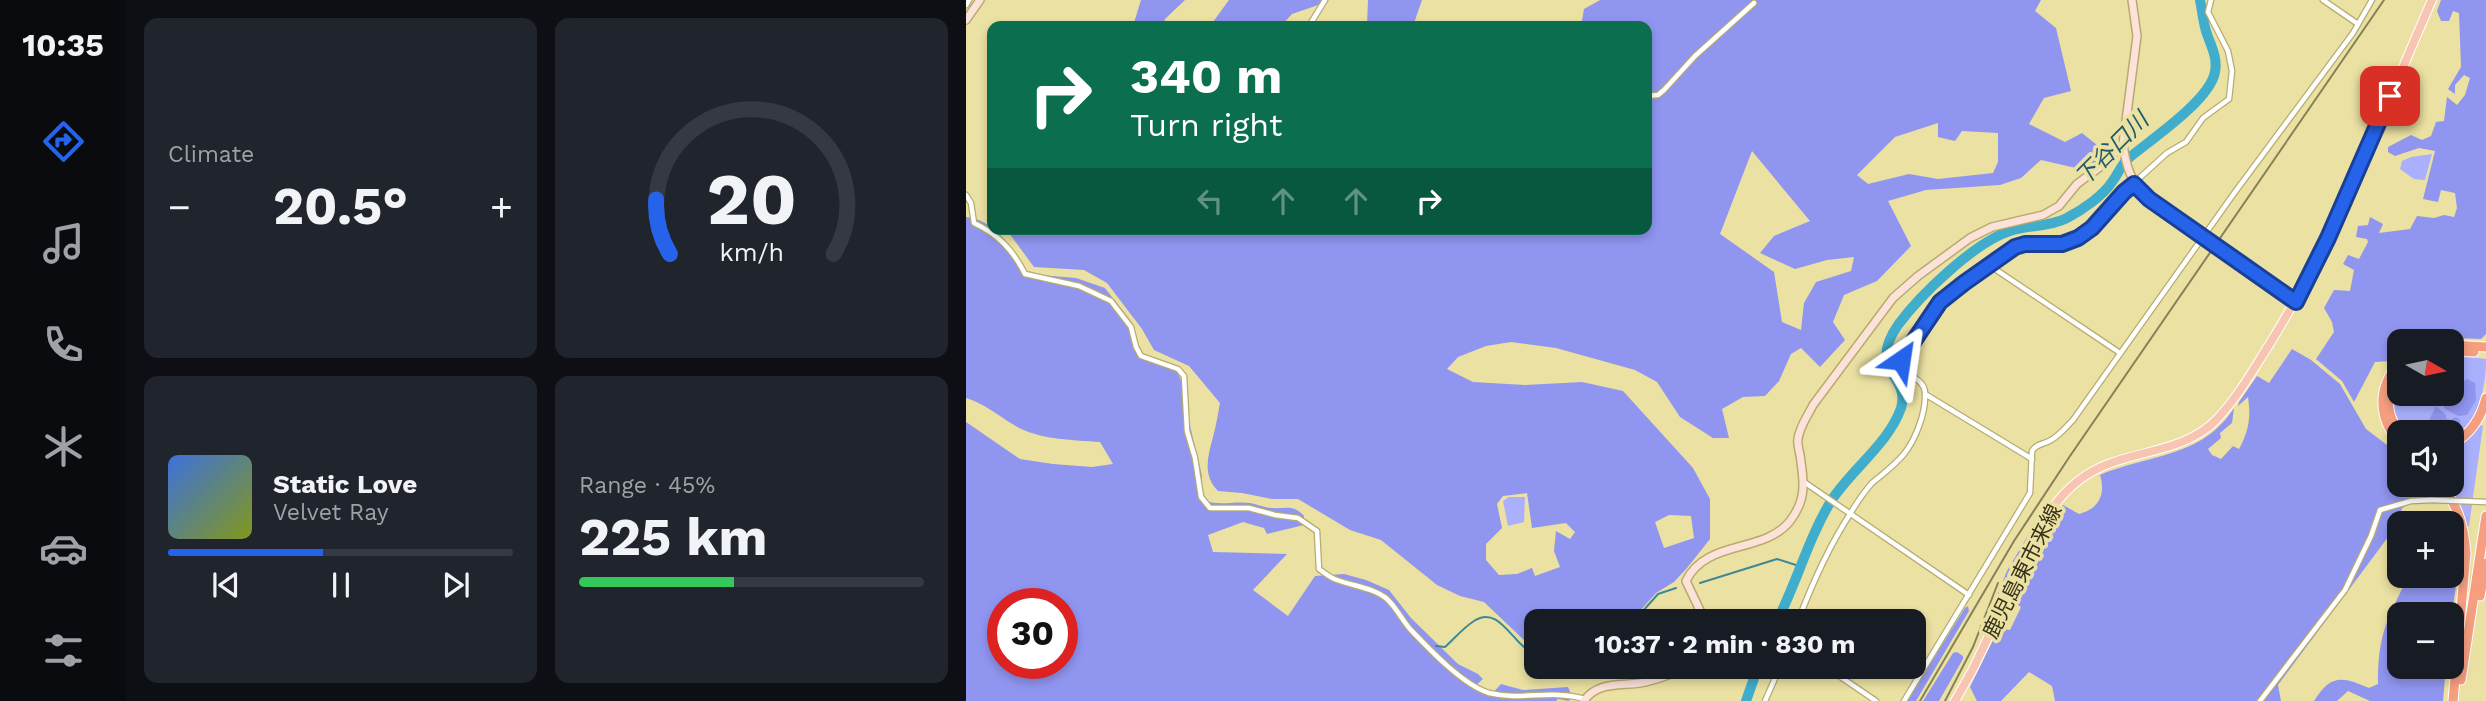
<!DOCTYPE html>
<meta charset="utf-8">
<style>
body{margin:0;font-family:"Work Sans","Noto Sans JP",sans-serif;background:#20242c;color:#f1f3f6;height:100vh;display:flex;flex-direction:column;font-size:26px;white-space:nowrap}
*{box-sizing:border-box;margin:0}
p{font-size:23px;color:#9ea1a6}
.icon{flex:none;width:38px;height:38px;fill:none;stroke:currentColor;stroke-width:2;stroke-linecap:round;stroke-linejoin:round}
.map{position:relative;flex:1;overflow:hidden}
.panel{display:flex;flex-direction:column;gap:18px;padding:18px;background:#0d0f14;width:840px}
.panel>*{flex:none}
.top-card{position:absolute;left:21px;top:21px;width:665px;height:214px;border-radius:14px;box-shadow:0 4px 10px #0003;background:#0b6e4f;color:#fff;overflow:hidden}
.needle{width:46px;rotate:99deg}
.fabs{position:absolute;left:1421px;top:329px;display:grid;gap:14px}
.fabs a{display:grid;place-items:center;width:77px;height:77px;border-radius:14px;background:#171b24;box-shadow:0 4px 10px #0003;font-size:35px}
.speed{position:absolute;left:21px;top:588px;display:flex;gap:14px;font-size:35px;font-weight:700;text-align:center}
.speed>*{display:grid;place-content:center;width:91px;height:91px;border-radius:50%;background:#171b24;box-shadow:0 4px 10px #0003;line-height:1}
.speed .limit{border:10px solid #d22;background:#fff;color:#111}
.pin{position:absolute;display:grid;place-items:center;width:60px;height:60px;color:#fff;margin:-30px;border-radius:14px;box-shadow:0 4px 10px #0006}
.me{position:absolute;width:77px;margin:-38px;rotate:32deg;stroke-linejoin:round;filter:drop-shadow(0 0 5px #0008)}
.turn{display:flex;align-items:center;gap:24px;height:147px;padding:0 28px;font-size:32px}
.turn .icon{width:91px;height:91px;stroke-width:2.5}
.turn b{display:block;font-size:49px;line-height:60px}
.lanes{display:flex;align-items:center;height:66px;padding:0 28px;background:#0003;justify-content:center;gap:35px;direction:ltr}
.lanes .off{opacity:.35}
.big{font-size:52px;font-weight:700;line-height:1.1}
.panel .tile{flex:1;display:flex;flex-direction:column;justify-content:center;gap:10px;min-width:0;padding:0 24px;border-radius:14px;background:#20242c}
.panel .dial{align-items:center;gap:0}
.dial svg{height:182px;overflow:visible;fill:none;stroke:#363941;stroke-width:7;stroke-linecap:round;text-anchor:middle}
.dial text{fill:#f1f3f6;stroke:none}
.song{display:flex;align-items:center;gap:21px}
.cover{width:84px;height:84px;border-radius:10px;background:linear-gradient(135deg,hsl(220 70% 55%),hsl(70 70% 35%))}
.played{height:7px;border-radius:4px;background:linear-gradient(90deg,#2563eb 45%,#363941 45%)}
.keys{display:flex;justify-content:space-around;direction:ltr}
.heat{display:flex;justify-content:space-between;align-items:center;font-size:38px;direction:ltr}
.charge{height:10px;border-radius:5px;background:linear-gradient(90deg,#34c759 45%,#363941 0)}
.panel .tiles{flex:1;display:grid;gap:18px;grid-template-columns:repeat(2,1fr)}
.trip{position:absolute;left:558px;top:609px;width:402px;height:70px;border-radius:14px;background:#171b24;box-shadow:0 4px 10px #0003;font-weight:700;line-height:70px;text-align:center}
main{display:flex;flex:1;min-height:0}
.tabs{display:flex;flex-direction:column;width:126px;justify-content:space-around;align-items:center;background:#090b0e;color:#9ea1a6}
.tabs .icon{width:49px;height:49px}
.tabs .selected{color:#2563eb}
.tabs b{font-size:32px;color:#f1f3f6}
.map>svg:first-child{display:block}
.green{fill:#aab0fd}
.forest{fill:#9095f0;fill-rule:evenodd}
.lines{fill:none;stroke-linecap:round;stroke-linejoin:round}
.stream{stroke:#3e8896;stroke-width:2}
.river{stroke:#41adcc;stroke-width:10}
.street-casing{stroke:#b6ac6f;stroke-width:7}
.secondary-casing{stroke:#b6ac6f;stroke-width:10}
.primary-casing{stroke:#fff;stroke-width:10}
.highway-casing{stroke:#fff;stroke-width:11}
.street{stroke:#fff;stroke-width:4.5}
.secondary{stroke:#fce2d9;stroke-width:7}
.primary{stroke:#f9c5b3;stroke-width:8}
.highway{stroke:#f59e80;stroke-width:9}
.rail{stroke:#888157;stroke-width:2}
.street-bridge-casing{stroke:#b6ac6f;stroke-width:7;stroke-linecap:butt}
.street-bridge{stroke:#fff;stroke-width:4.5}
.route-casing{stroke:#184099;stroke-width:18}
.route{stroke:#2563eb;stroke-width:12}
.labels{text-anchor:middle;dominant-baseline:central;stroke-width:7;stroke-linejoin:round;paint-order:stroke}
.street-label{font-size:21px;fill:#363219;stroke:#ebe1a3}
.water-label{font-size:23px;font-style:italic;fill:#1f5a6a;stroke:#ebe1a3}
</style>
<main>
<nav class="tabs">
<b>10:35</b>
<svg class="icon selected" aria-label="directions" viewBox="0 0 24 24"><path d="M12 3l9 9-9 9-9-9zM9 14v-3h6M13 9l2 2-2 2"/></svg>
<svg class="icon" aria-label="music" viewBox="0 0 24 24"><path d="M9 18V5l10-2v13"/><circle cx="6" cy="18" r="3"/><circle cx="16" cy="16" r="3"/></svg>
<svg class="icon" aria-label="phone" viewBox="0 0 24 24"><path d="M5 4h4l2 5-3 2q2 4 5 5l2-3 5 2v4C11 20 4 13 5 4z"/></svg>
<svg class="icon" aria-label="climate" viewBox="0 0 24 24"><path d="M12 3v18M4 7l16 10M4 17L20 7"/></svg>
<svg class="icon" aria-label="car" viewBox="0 0 24 24"><path d="M5 17H2v-5l4-1 3-4h7l3 4 3 1v5h-3M9 17h6M6 11h13"/><circle cx="7" cy="17" r="2"/><circle cx="17" cy="17" r="2"/></svg>
<svg class="icon" aria-label="filters" viewBox="0 0 24 24"><path d="M4 7h16M4 17h16"/><circle cx="9" cy="7" r="2"/><circle cx="15" cy="17" r="2"/></svg>
</nav>
<section class="panel">
<div class="tiles">
<div class="tile"><p>Climate</p>
<div class="heat"><a>−</a><b class="big">20.5°</b><a>+</a></div>
</div>
<div class="tile dial"><svg viewBox="0 0 100 80">
<path d="M14 69A42 42 0 1 1 86 69"/>
<path d="M14 69A42 42 0 0 1 8 45" stroke="#2563eb"/>
<text x="50" y="56" font-size="32" font-weight="700">20</text>
<text x="50" y="72" font-size="11">km/h</text>
</svg></div>
<div class="tile">
<div class="song"><i class="cover"></i><div><b>Static Love</b><p>Velvet Ray</p></div></div>
<div class="played"></div>
<div class="keys"><svg class="icon" aria-label="previous" viewBox="0 0 24 24"><path d="M18 5L8 12l10 7zM5 5v14"/></svg><svg class="icon" aria-label="pause" viewBox="0 0 24 24"><path d="M8 5v14M16 5v14"/></svg><svg class="icon" aria-label="next" viewBox="0 0 24 24"><path d="M6 5l10 7-10 7zM19 5v14"/></svg></div>
</div>
<div class="tile"><p>Range · 45%</p><b class="big">225 km</b><div class="charge"></div></div>
</div>
</section>
<div class="map">
<svg width="1520" height="701" viewBox="0 0 1520 701">
<rect width="100%" height="100%" fill="#ebe1a3"/>
<g class="green">
<path d="M1466,154L1459,180L1448,179L1434,169L1436,161L1445,157Z"/>
<path d="M1486,355L1520,359C1520,388 1513,423 1486,438V432H1441C1426,418 1423,398 1433,380V394H1486Z"/>
<path d="M1513,425L1517,426L1503,526H1500L1495,508L1479,485H1486V448Z"/>
<path d="M543,497H559L558,522L542,526L537,501Z"/>
</g>
<g class="forest">
<path d="M175,0H219L199,19L197,26H167Z"/>
<path d="M263,0H361V2L326,14L315,26H244Z"/>
<path d="M402,0H456L447,26H401Z"/>
<path d="M634,0H1075L1069,11L1090,28L1105,91L1078,98L1063,124L1099,142L1116,133L1131,145L1130,167L1110,168L1075,160L1055,178L1034,185L960,190L922,201L945,246L911,281L878,295L867,322L879,340L854,367L835,348L825,354L813,381L799,396L777,397L756,409L763,438H747L714,417L691,382L669,370L590,348L545,342L520,346L492,357L481,369L507,382L559,385L616,382L657,391L727,468L744,499V539L721,568L708,582L690,593L665,621H570V644H562L518,602L494,596L471,585L415,540L384,530L332,499H306L276,493L252,491C236,475 242,456 247,437C250,426 252,414 254,403L223,366L188,350L176,329L141,283L118,270L68,267L40,229H681V26H615L618,9ZM972,123V137L989,141L996,131L1032,133V162L1027,173L972,179L943,174L902,184L891,175L929,137ZM786,151L844,221L808,236L794,253L829,269L861,260L888,257L885,271L850,282L838,303L835,330L816,322L808,272L754,234ZM561,493L566,528L600,523L609,532L604,539L590,531L588,551L594,567L569,576L566,568L551,574L533,575L520,560V544L536,528L531,504L537,496ZM703,515L725,516L728,538L698,548L689,522Z"/>
<path d="M1475,0H1520V334L1515,339L1468,337L1457,341H1433V352L1425,361L1409,362L1388,402L1376,381L1350,359L1368,332L1366,322L1358,308L1368,290L1384,291L1388,270L1377,264L1382,255L1393,259L1402,242L1401,239L1390,237L1392,226L1402,225L1404,217L1417,224L1413,233L1444,229L1451,216L1468,218L1478,215L1488,217L1491,208L1489,193L1475,190L1472,202L1457,199L1469,151L1453,148L1429,156L1422,152V147L1445,135L1456,140L1465,136L1470,122L1478,121L1481,97L1491,105L1499,95L1504,78L1498,75L1489,85V94L1482,89L1495,67L1493,13L1487,11L1483,21H1475L1471,11Z"/>
<path d="M0,217C28,219 47,250 61,271L75,275L110,278L139,288L166,323L171,347L181,357L201,364L211,371L217,385L221,413L236,476L233,488L243,502C257,505 270,501 284,503C291,504 299,508 307,508C320,509 327,504 338,516V525L301,534L298,528L277,522L242,535L247,552L321,554L287,590L322,616L349,576L378,574L400,580L423,590L445,618L492,664L512,674L517,679L507,688L524,696L535,684L557,690L602,687L606,696L603,701L592,699L590,701H0V422L54,459L87,464L126,467L147,464L134,442C107,440 78,440 53,428C35,418 20,404 0,398ZM37,604H96V663H37Z"/>
<path d="M1326,349L1345,360L1374,384L1400,429L1433,454V485H1464V494L1436,508L1431,525L1312,685L1315,701H1089L1086,686L1063,672L1035,701H1011L1004,687L1033,628L1044,630L1055,607L1046,601L1091,510L1097,505L1113,514C1133,509 1140,494 1134,475C1183,454 1236,458 1268,408L1266,423L1254,433L1255,438L1242,449L1246,455L1255,459L1267,446L1273,449C1283,431 1285,417 1282,397L1272,406L1273,402L1291,376L1303,383Z"/>
<path d="M1501,379L1509,383L1510,400L1501,415L1492,416L1478,408V401C1485,391 1490,386 1501,379Z"/>
<path d="M1470,406L1480,415V419L1485,420L1490,417L1494,420V424L1486,433L1464,432L1461,424Z"/>
<path d="M1077,510L1023,623H1020L1041,571Z"/>
<path d="M1486,529L1494,557L1486,614H1433V667H1480L1477,701H1404L1382,691L1371,701H1348C1365,673 1377,677 1403,688L1412,684C1412,638 1419,623 1439,583L1436,576H1486Z"/>
<path d="M1002,606L1003,611L950,701H941L999,608Z"/>
<path d="M991,652L997,656V659L973,701H957L987,653Z"/>
</g>
<g class="lines">
<g class="stream">
<path d="M734,583L811,559L833,566"/>
<path d="M668,621L692,594L710,588"/>
<path d="M470,646L479,647C488,639 497,628 508,621C535,603 548,650 570,653"/>
</g>
<g class="river">
<path d="M811,621C831,582 842,539 865,501C885,470 923,443 935,408C945,375 900,371 932,325C954,295 1009,242 1044,231C1062,225 1084,227 1101,218C1116,210 1137,196 1146,182C1153,173 1155,164 1164,157C1186,139 1244,100 1249,72C1252,57 1244,44 1240,31C1237,21 1236,10 1234,0"/>
<path d="M780,701L792,667"/>
</g>
<g class="street-casing">
<g id="street">
<path d="M1357,0L1392,24"/>
<path d="M0,5L3,0"/>
<path d="M343,26L359,0"/>
<path d="M681,96L692,95L698,90L729,56L788,3"/>
<path d="M0,195L5,203L8,223C32,234 47,250 59,274L113,286L145,301L165,327L170,347L175,356L212,369L218,376L221,431L229,458L235,497L244,508H283L309,515L332,518L351,531L353,569C359,573 364,578 371,580C387,586 408,588 421,599C430,607 436,620 444,629C463,649 497,685 523,693C557,701 584,689 619,699"/>
<path d="M1023,265L1154,353"/>
<path d="M959,394L1066,459"/>
<path d="M838,482L1003,595"/>
<path d="M832,621C846,584 862,548 884,514C890,504 898,492 906,483C917,474 929,465 938,454C950,439 960,412 959,393C959,378 937,376 935,360L974,302L1049,247L1059,244L1096,245L1112,238L1126,228L1158,192L1201,153L1220,142L1237,118L1263,99L1266,71L1262,51L1242,12L1245,0"/>
<path d="M860,667L910,701"/>
<path d="M799,701L814,667"/>
<path d="M938,701L1064,493L1066,451C1071,443 1077,445 1085,440C1094,435 1100,427 1107,420L1269,192L1387,33L1406,0"/>
<path d="M1294,701L1379,590L1405,536L1414,510L1445,501L1466,500"/>
</g>
</g>
<g class="secondary-casing">
<g id="secondary">
<path d="M0,20L14,0"/>
<path d="M1157,144C1160,167 1165,183 1183,199L1330,302"/>
<path d="M739,621L720,581C740,539 798,554 824,521C841,499 838,481 834,455C833,450 831,444 832,439C833,428 842,415 847,405L927,298L952,276L1004,238L1026,227L1077,215L1093,206L1111,184L1134,167L1157,144L1171,36L1166,0"/>
<path d="M618,701C632,680 658,687 679,682C693,679 708,673 721,667"/>
</g>
</g>
<g class="primary-casing">
<path id="primary" d="M989,701L1007,669L1076,525C1091,497 1114,474 1145,463C1181,450 1224,448 1251,419C1272,397 1287,370 1303,345C1370,237 1415,116 1466,0"/>
</g>
<g class="highway-casing">
<g id="highway">
<path d="M1486,345L1520,347"/>
<path d="M1486,351L1508,352"/>
<path d="M1433,363C1411,388 1412,417 1433,443"/>
<path d="M1424,388C1420,403 1423,420 1434,432"/>
<path d="M1486,444C1505,434 1515,418 1520,398"/>
<path d="M1476,485C1492,506 1498,527 1500,553L1487,701"/>
<path d="M1514,596L1520,563"/>
<path d="M1495,680L1520,516"/>
</g>
</g>
<use href="#street" class="street"/>
<use href="#secondary" class="secondary"/>
<use href="#primary" class="primary"/>
<use href="#highway" class="highway"/>
<g class="rail">
<path d="M954,701L1048,541L1104,456L1418,0"/>
<path d="M979,701L1007,647L1032,583"/>
</g>
<g class="street-bridge-casing">
<path id="street-bridge" d="M1466,500L1520,502"/>
</g>
<use href="#street-bridge" class="street-bridge"/>
</g>
<g class="lines">
<g class="route-casing">
<path id="route" d="M935,360L974,302L998,283L1049,247L1059,244H1096L1112,238L1126,228L1158,192L1168,184L1183,199L1330,302L1362,238L1424,96"/>
</g>
<use href="#route" class="route"/>
</g>
<g class="labels">
<g class="street-label">
<text transform="translate(1056 571) rotate(-63)">鹿児島東市来線</text>
</g>
<g class="water-label">
<text transform="translate(1146 149) rotate(-45)">下谷口川</text>
</g>
</g>
</svg>
<div class="fabs">
<a><svg class="needle" viewBox="-14 -14 28 28"><path d="M0-13l5 13h-10z" fill="#e53935"/><path d="M0 13l5-13h-10z" fill="#9ea1a6"/></svg></a>
<a><svg class="icon" aria-label="sound" viewBox="0 0 24 24"><path d="M4 9h4l5-4v14l-5-4H4zM17 9q2 3 0 6"/></svg></a>
<a>+</a>
<a>−</a>
</div>
<div class="speed"><div class="limit">30</div></div>
<div class="pin" style="left:1424px;top:96px;background:#d93025"><svg class="icon" aria-label="arrive" viewBox="0 0 24 24"><path d="M6 21V4h12l-3 4 3 4H6"/></svg></div>
<svg class="me" style="left:935px;top:360px" viewBox="-20 -20 40 40"><path d="M0-17L14 15 0 8-14 15z" fill="#2563eb" stroke="#fff" stroke-width="4"/></svg>
<div class="trip">10:37 · 2 min · 830 m</div>
<div class="top-card">
<div class="turn"><svg class="icon" aria-label="right" viewBox="0 0 24 24"><path d="M7 20v-9h11M14 6l5 5-5 5"/></svg><div><b>340 m</b>Turn right</div></div>
<div class="lanes"><svg class="icon off" aria-label="left" viewBox="0 0 24 24"><path d="M17 20v-9H6M10 6l-5 5 5 5"/></svg><svg class="icon off" aria-label="ahead" viewBox="0 0 24 24"><path d="M12 20V5M6 11l6-6 6 6"/></svg><svg class="icon off" aria-label="ahead" viewBox="0 0 24 24"><path d="M12 20V5M6 11l6-6 6 6"/></svg><svg class="icon" aria-label="right" viewBox="0 0 24 24"><path d="M7 20v-9h11M14 6l5 5-5 5"/></svg></div>
</div>
</div>
</main>
